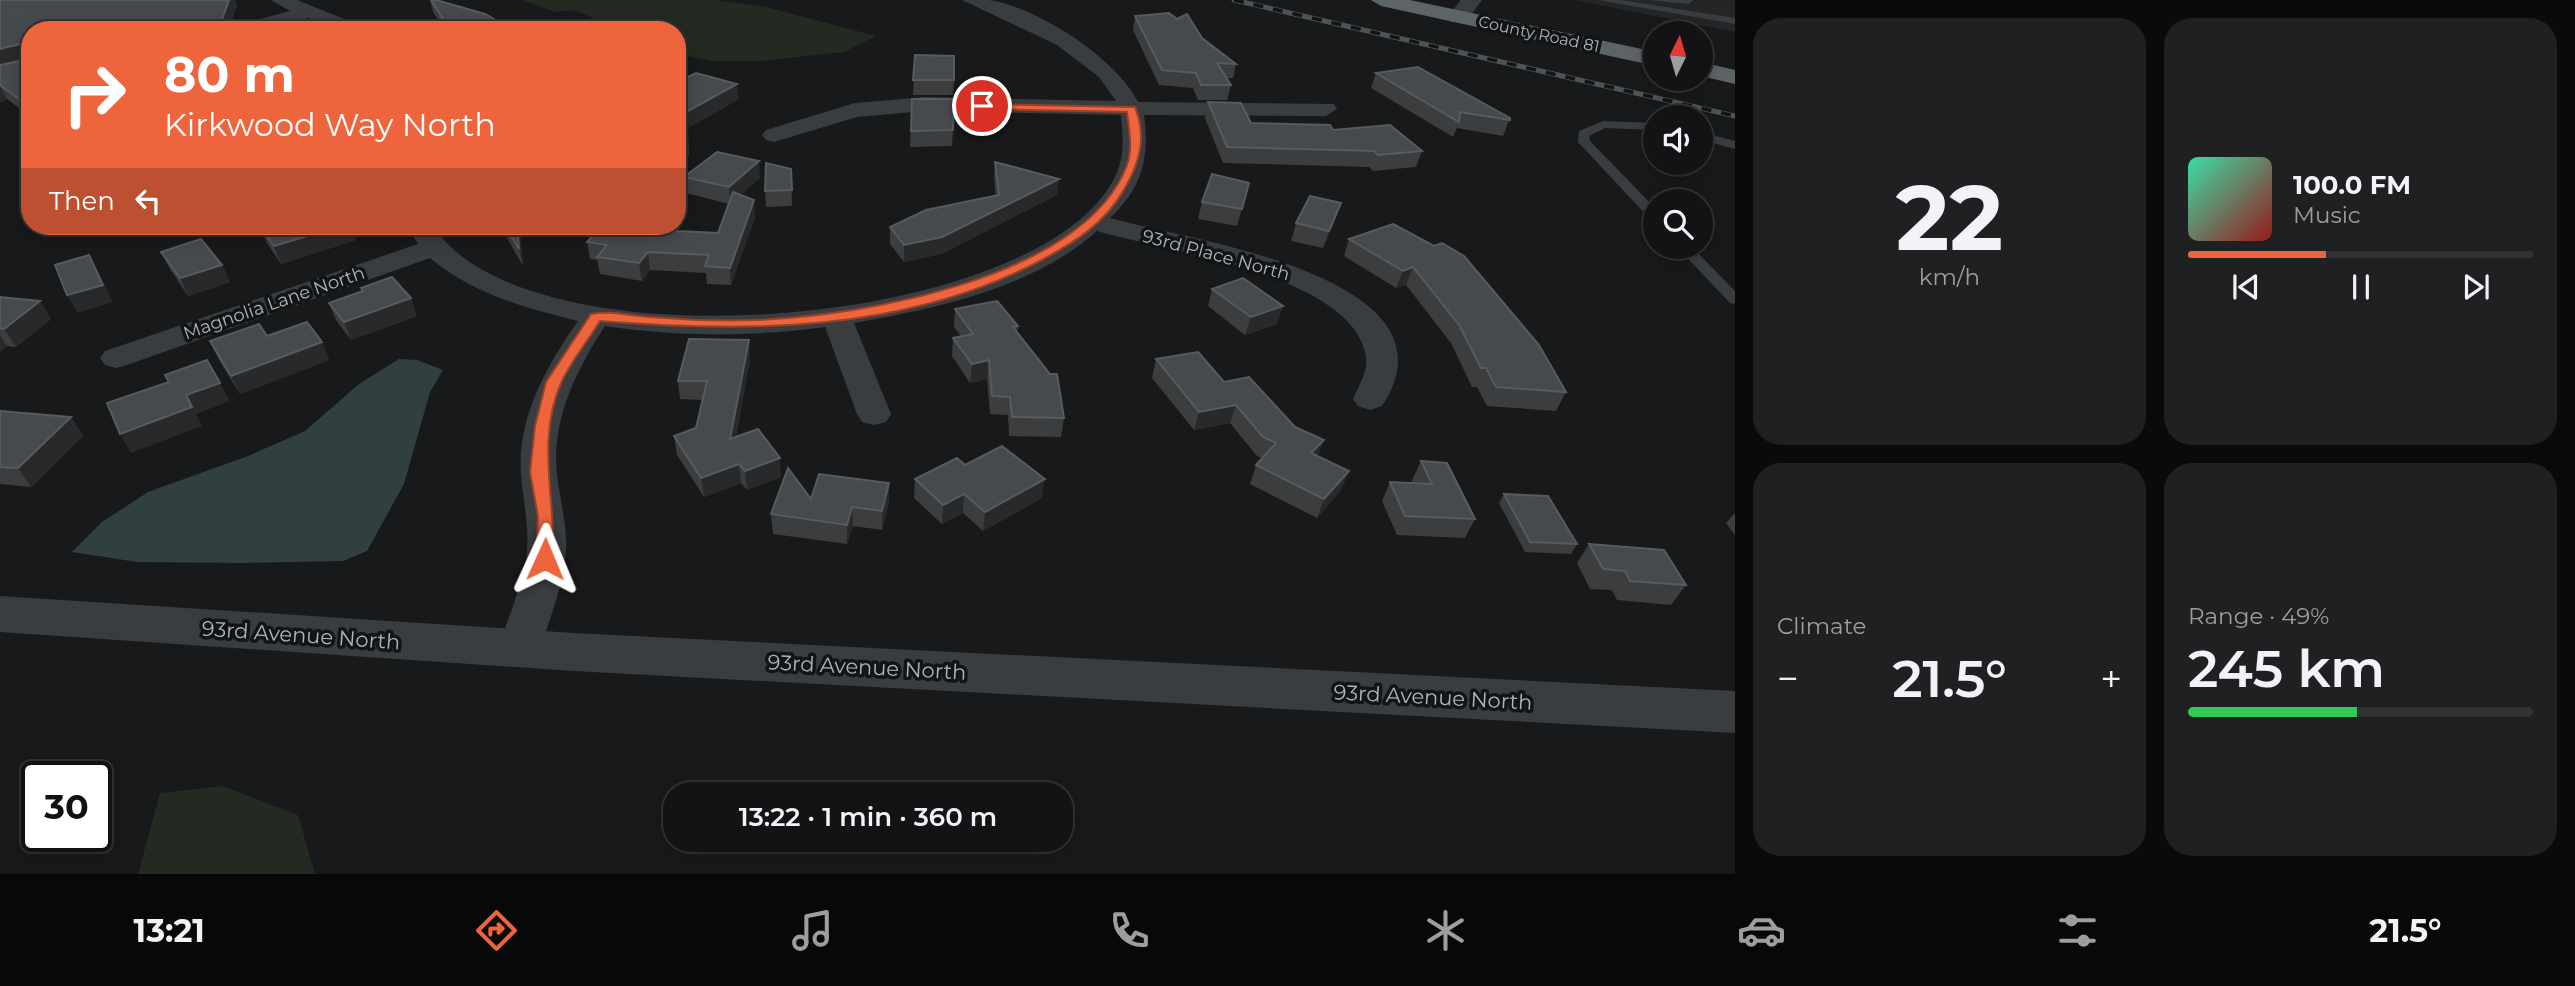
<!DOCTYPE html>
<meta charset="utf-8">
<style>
body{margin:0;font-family:Montserrat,sans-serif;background:#1f2022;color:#f1f3f6;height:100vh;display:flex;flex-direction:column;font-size:26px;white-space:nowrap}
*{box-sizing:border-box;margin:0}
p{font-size:23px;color:#9c9ea0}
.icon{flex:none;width:38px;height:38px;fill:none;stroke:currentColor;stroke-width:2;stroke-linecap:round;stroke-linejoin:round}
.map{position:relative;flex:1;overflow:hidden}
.sheet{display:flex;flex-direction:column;gap:18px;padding:18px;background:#0a0a0b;width:840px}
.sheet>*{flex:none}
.guide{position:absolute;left:21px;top:21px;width:665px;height:214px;border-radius:28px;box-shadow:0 4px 18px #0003,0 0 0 2px #313234;background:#ed643d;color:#fff;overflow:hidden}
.needle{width:46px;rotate:5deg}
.controls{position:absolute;left:1643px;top:21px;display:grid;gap:14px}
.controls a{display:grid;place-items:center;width:70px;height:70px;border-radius:50%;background:#121314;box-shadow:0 4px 18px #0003,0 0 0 2px #313234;font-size:35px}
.speed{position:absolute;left:21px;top:761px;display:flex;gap:14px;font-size:35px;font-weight:700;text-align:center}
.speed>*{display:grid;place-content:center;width:91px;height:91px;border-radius:50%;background:#121314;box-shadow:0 4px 18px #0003,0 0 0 2px #313234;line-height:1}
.speed .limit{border:4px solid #111;border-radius:10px;background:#fff;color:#111}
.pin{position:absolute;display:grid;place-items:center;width:60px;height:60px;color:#fff;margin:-30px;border:4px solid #fff;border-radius:50%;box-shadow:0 2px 7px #0007}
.me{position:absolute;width:77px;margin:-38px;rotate:1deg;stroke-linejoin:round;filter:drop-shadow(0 0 5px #0008)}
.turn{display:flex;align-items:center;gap:24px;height:147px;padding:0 28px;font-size:32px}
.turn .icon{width:91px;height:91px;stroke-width:2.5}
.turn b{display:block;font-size:49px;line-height:60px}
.then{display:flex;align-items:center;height:66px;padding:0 28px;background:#0003;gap:14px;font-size:26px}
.big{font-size:52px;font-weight:600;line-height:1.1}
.sheet .tile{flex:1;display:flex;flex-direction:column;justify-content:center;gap:10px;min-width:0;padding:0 24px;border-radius:28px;background:#1f2022}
.sheet .dial{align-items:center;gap:0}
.dial b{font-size:91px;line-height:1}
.song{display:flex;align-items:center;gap:21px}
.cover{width:84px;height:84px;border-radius:10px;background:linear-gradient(135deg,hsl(160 70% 55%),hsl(0 70% 35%))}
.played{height:7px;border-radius:4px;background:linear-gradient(90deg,#ed643d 40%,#313234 40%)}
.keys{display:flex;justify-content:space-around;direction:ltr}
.heat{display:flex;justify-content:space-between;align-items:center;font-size:38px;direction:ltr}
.charge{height:10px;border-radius:5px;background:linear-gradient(90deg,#34c759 49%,#313234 0)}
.sheet .tiles{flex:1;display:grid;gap:18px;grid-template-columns:repeat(2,1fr)}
.trip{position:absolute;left:663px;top:782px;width:410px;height:70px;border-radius:28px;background:#121314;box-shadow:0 4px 18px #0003,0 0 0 2px #313234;font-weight:600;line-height:70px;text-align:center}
.menu{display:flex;height:112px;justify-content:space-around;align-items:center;background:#070808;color:#9c9ea0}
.menu .icon{width:49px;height:49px}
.menu .active{color:#ed643d}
.menu b{font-size:32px;color:#f1f3f6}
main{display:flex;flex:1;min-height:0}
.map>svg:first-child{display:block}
.built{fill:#242527}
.green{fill:#242a22}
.water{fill:#304040}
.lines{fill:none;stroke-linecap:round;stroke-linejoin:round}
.service{fill:#393d3f;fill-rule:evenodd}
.minor{fill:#393d3f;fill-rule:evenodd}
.tertiary{fill:#393d3f;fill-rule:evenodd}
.trunk{fill:#5d6467;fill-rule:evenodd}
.rail-casing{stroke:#4e5456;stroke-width:5}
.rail{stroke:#131415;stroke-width:3.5;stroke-dasharray:10;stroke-linecap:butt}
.wall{fill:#3b3d3f}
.shaded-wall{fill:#28292b}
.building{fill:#474a4c;stroke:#575b5d;stroke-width:2}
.route{fill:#ed643d;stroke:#9a4128;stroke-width:2}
.labels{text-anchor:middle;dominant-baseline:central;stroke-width:7;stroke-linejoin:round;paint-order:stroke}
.far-street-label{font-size:16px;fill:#abb6b9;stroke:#131415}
.street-label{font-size:18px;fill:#abb6b9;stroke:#131415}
.near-street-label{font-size:21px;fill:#abb6b9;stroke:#131415}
</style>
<main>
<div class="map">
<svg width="1735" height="874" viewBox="0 0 1735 874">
<rect width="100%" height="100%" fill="#18191a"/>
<path class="built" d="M1574,0H1735V32Z"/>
<g class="green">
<path d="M523,0H716L766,7L876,36L844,52L761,61H712L677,54V30H599L591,17L573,10L555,12Z"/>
<path d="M223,786L298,815L315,874H138L160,793Z"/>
</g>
<path class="water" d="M399,359L417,360L443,370L430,392L404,484L367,551L343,561L243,563L137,562L72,552L102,522L148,492L248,456L305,431L359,384Z"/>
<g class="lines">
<g class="service">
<path d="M1598,0H1621L1735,18V24Z"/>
<path d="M1603,121L1656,123V130L1605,128L1589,136L1590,141L1656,209V221L1651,220L1578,142L1579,131Z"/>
<path d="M1701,132L1735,141V149L1701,140Z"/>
<path d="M1677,247H1692L1735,291V304L1730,303Z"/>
</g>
<g class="minor">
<path d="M271,0H297L362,26L365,30H337L308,18L265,30H232L235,26L290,11Z"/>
<path d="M962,0C970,0 980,0 989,0C1037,7 1116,58 1138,102L1334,104L1337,109L1326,116L1144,115C1150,158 1142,188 1110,218C1183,239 1468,276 1382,406L1370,410L1358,406L1353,399C1358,387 1368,372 1366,358C1356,275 1164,251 1097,231C1033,288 936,309 854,323L891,414L886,422L874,425L862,422L857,414L825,327C752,337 678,337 605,326C576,371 551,420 557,475C560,500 567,524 566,550C564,583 551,616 540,648L534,660L519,665L504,660L498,648C509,616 523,584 527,550C529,524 523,500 521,475C517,417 546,367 578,321C525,308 473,294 430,258L127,365L116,368L105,365L100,358L105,351L418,244L407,226H433C527,371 1039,330 1115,177C1125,157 1123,137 1121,115L925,111L857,117L774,142L766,140L762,135L766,130L855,103L925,97L1116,101L1099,77L1057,45Z"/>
</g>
<g class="tertiary">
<path d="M1461,0H1482L1466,22H1450L1447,17Z"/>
<path d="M0,596L574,633L1735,691V733L574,671L0,632Z"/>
</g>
<g class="trunk">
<path d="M1371,0H1410L1656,52V66L1381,6Z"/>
<path d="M1701,62L1735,70V84L1701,76Z"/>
</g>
<g class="rail-casing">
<path id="rail" d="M1234,0L1735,116"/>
</g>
<use href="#rail" class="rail"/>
</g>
<g class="wall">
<path d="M0,0H235L237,5L229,30H30V116L7,99L0,103V65L24,60L0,65Z"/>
<path d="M430,0H431L505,30H445L433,12Z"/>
<path d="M1648,0H1693L1689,4Z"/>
<path d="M1135,16L1202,38L1236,64L1233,78H1227L1231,85L1227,100H1198L1193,88L1159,85L1133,30Z"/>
<path d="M915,55L954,80L953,95H913Z"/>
<path d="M1376,73L1510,118L1503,136L1457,128L1453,137L1371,88Z"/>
<path d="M677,82L739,99L688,128L689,155H677Z"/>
<path d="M912,99L953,130L952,146L910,147Z"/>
<path d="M1208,102L1251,123L1333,130L1422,151L1416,167L1373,171L1369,167L1223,163L1205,118Z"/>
<path d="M995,162L1057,195L941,254L904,262L890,244V227L996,196L994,178Z"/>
<path d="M791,169L792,206L766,207L765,191Z"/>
<path d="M684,177L760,178L740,195L755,217L731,285L707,284L706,273L650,270L642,281L600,274L597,260L590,259L587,242L678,231L718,233L729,204L686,193Z"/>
<path d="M1249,183L1237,226L1198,219L1202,202Z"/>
<path d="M1335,220L1323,248L1291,241L1296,223Z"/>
<path d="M1393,224L1566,392L1556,411L1487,406L1477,387H1472L1451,343L1406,285L1396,288L1344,256L1349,239Z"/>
<path d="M260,226L356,240L281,264L267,243Z"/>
<path d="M488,226H543V227L520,233L523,266L500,226L490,229Z"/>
<path d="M161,252L222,265L230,282L188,296L170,269Z"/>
<path d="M361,288L417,316L351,340L336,320L329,303L363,291Z"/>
<path d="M1212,289L1277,324L1245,335L1208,306Z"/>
<path d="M0,297L40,301L51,319L16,347L7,346L0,352Z"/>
<path d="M955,309L1018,326L1017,332L1064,418L1061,437L1009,436L1008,415L990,414L987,379L970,383L952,356L953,338L961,336L954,327Z"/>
<path d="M267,336L322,342L329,360L240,394L219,360L210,341Z"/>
<path d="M750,359L736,437L781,477L747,490L741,483L704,497L677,455L674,436L696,428L703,400L680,399L678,381Z"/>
<path d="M1156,359L1224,382L1318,457L1349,471L1341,490L1317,518L1250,484L1256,465L1262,458L1257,456L1230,423L1194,430L1152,378Z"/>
<path d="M0,411L71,417L83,436L31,487L0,484Z"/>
<path d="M1421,461L1475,519L1465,538L1397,535L1382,501L1390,482L1413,483L1412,480Z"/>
<path d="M965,465L1042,498L983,531L963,513L942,524L914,498L915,479Z"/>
<path d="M1504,494L1577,544L1571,554L1525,552L1499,503Z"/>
<path d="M811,499L889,502L882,530L853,526L847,544L773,534L771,514Z"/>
<path d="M1734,514H1735V535L1726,523Z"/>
<path d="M1589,544L1686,585L1671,605L1617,600L1612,590L1590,589L1577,563Z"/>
</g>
<g class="shaded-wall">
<path d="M229,0H235L237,5L229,30H218Z"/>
<path d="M24,43L30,58L0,65V49Z"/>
<path d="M737,84L739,99L688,128L689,155L686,112Z"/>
<path d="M0,86L7,99L0,103Z"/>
<path d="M759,161L760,178L730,204L729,187Z"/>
<path d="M1059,179L1057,195L941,254L904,262V245Z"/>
<path d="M754,200L755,217L731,285L730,268Z"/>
<path d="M1341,203L1335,220L1323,248L1329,231Z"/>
<path d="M341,226H351L356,240L281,264L274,246Z"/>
<path d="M489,226H500L490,229Z"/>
<path d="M517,226H543V227L520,233L523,266L519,249Z"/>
<path d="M648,252L650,270L642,281L639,263Z"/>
<path d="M89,255L113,302L78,313L67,295Z"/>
<path d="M222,265L230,282L188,296L180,278Z"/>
<path d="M1413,267L1406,285L1396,288L1403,271Z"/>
<path d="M411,298L417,316L351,340L344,322Z"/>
<path d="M40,301L51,319L16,347L4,329Z"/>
<path d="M1283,306L1277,324L1245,335L1251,317Z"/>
<path d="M0,335L7,346L0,352Z"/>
<path d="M749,340L750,359L732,458L730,439Z"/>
<path d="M322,342L329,360L240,394L231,376Z"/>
<path d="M989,360L987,379L970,383L972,364Z"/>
<path d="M220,383L230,401L196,414L202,426L131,453L120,434L186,395Z"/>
<path d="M1236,405L1230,423L1194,430L1199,412Z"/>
<path d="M71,417L83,436L31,487L18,468Z"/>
<path d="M1324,440L1317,459L1311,453Z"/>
<path d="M780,458L781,477L747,490L745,471Z"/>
<path d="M739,464L741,483L704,497L701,478Z"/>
<path d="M1349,471L1341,490L1317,518L1324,499Z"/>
<path d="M1045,479L1042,498L983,531L985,512Z"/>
<path d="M889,483V502L882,530V511Z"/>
<path d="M964,494L963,513L942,524L943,505Z"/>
<path d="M852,507L853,526L847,544V525Z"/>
</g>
<g class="building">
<path d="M0,0H229L218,30H30V107L0,85V65L24,60V43L0,49Z"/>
<path d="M431,0H436L485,14L504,25L505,30H450Z"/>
<path d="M1169,13L1177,19L1187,14L1202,38L1236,64L1217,63L1231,85H1201L1196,73L1162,70L1135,16Z"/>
<path d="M294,23L303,30H243L264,25L269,29Z"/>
<path d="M915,55L954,56V80H913Z"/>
<path d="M1418,67L1510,118V120L1460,112L1459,122L1376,73Z"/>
<path d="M696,73L737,84L686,112L687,139H677V82Z"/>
<path d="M912,99H954L953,130L911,131Z"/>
<path d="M1208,102L1241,103L1251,123L1330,125L1333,130L1390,125L1422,151L1378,155L1374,151L1227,147Z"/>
<path d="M717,152L759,161L729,187L684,177Z"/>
<path d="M995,162L1059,179L942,237L904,245L890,227L926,210L999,195Z"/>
<path d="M766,163L791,169L792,190L765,191Z"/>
<path d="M1212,174L1249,183L1242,209L1202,202Z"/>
<path d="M733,192L754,200L730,268L705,266L709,255L648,252L639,263L597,257L607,245L587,242L601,226H645L678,231L718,233Z"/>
<path d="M1310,196L1341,203L1329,231L1296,223Z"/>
<path d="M1393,224L1434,246L1442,243L1464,256L1539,345L1566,392L1496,387L1486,368H1481L1459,325L1413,267L1403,271L1349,239Z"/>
<path d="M260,226H341L274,246Z"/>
<path d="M505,226H517L519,249Z"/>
<path d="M201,239L222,265L180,278L161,252Z"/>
<path d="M89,255L103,285L67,295L55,265Z"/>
<path d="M392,277L411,298L344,322L329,303L363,291L361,288Z"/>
<path d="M1243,278L1283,306L1251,317L1212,289Z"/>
<path d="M0,297L40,301L4,329L0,328Z"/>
<path d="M997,301L1018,326L1013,327L1050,374H1057L1064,418L1012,417L1010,397L992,396L989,360L972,364L953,338L973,334L955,309Z"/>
<path d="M307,322L322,342L231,376L210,341L259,324L267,336Z"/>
<path d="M689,339L749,340L730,439L758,429L780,458L745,471L739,464L701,478L674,436L696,428L707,381H678Z"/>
<path d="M1198,352L1224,382L1249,377L1295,427L1324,440L1311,453L1349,471L1324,499L1256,465L1276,443L1263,437L1236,405L1199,412L1156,359Z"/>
<path d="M207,360L220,383L186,395L192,407L120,434L107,403L169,382L165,375Z"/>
<path d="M0,411L71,417L18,468L0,467Z"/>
<path d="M1002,446L1045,479L985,512L964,494L943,505L915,479L957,458L965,465Z"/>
<path d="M1421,461L1447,463L1475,519L1405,516L1390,482L1432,484Z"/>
<path d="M788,468L811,499L819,474L889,483L882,511L852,507L847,525L771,514Z"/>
<path d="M1504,494L1548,496L1577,544L1530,542Z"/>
<path d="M1589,544L1664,550L1686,585L1630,581L1625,571L1603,569Z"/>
</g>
<path class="route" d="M978,104L1135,107C1147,136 1140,162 1125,188C1105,224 1074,243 1038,262C903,332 748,333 600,321C588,341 572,360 562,381C536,437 555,500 554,559L545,565L539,563L536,559L538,517L530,472L535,426L546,382L591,314C609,310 632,316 650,317C685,320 721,321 756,320C861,316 1085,278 1127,165C1133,148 1129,130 1127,112L982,109L977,106Z"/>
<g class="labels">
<g class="far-street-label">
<text transform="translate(1539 34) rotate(12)">County Road 81</text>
</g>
<g class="street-label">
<text transform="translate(1216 255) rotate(15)">93rd Place North</text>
<text transform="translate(274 303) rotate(-19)">Magnolia Lane North</text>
</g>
<g class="near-street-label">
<text transform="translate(301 635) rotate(4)">93rd Avenue North</text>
<text transform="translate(867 667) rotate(3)">93rd Avenue North</text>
<text transform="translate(1433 697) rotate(3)">93rd Avenue North</text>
</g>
</g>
</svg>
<div class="controls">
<a><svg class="needle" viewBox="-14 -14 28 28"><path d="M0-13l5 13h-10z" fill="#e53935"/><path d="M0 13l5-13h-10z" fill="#9c9ea0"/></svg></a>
<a><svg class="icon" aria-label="sound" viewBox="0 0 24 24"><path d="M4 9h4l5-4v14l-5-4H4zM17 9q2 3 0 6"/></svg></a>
<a><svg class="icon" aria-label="search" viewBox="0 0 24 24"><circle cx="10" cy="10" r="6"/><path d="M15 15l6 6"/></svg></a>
</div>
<div class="speed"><div class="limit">30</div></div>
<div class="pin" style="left:982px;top:106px;background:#d93025"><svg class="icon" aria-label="arrive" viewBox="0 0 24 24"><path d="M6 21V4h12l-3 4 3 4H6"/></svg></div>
<svg class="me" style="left:545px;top:559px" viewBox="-20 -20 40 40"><path d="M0-17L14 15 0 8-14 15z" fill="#ed643d" stroke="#fff" stroke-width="4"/></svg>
<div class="trip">13:22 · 1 min · 360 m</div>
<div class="guide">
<div class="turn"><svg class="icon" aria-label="right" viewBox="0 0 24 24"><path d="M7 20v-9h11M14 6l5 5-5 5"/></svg><div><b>80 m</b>Kirkwood Way North</div></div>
<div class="then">Then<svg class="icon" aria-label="left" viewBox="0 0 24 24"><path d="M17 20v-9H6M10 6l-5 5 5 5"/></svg></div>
</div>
</div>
<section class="sheet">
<div class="tiles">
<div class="tile dial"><b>22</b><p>km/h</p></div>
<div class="tile">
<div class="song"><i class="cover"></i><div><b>100.0 FM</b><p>Music</p></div></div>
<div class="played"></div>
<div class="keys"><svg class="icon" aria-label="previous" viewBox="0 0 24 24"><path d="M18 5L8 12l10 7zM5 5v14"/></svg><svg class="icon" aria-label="pause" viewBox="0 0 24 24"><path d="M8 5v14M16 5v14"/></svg><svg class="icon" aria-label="next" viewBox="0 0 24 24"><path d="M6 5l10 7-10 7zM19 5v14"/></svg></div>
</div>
<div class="tile"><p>Climate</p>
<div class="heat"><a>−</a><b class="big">21.5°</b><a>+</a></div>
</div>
<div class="tile"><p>Range · 49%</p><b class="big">245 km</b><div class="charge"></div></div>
</div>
</section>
</main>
<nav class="menu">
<b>13:21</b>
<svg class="icon active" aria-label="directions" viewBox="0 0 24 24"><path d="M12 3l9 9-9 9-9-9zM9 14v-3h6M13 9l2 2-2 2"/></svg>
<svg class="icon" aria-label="music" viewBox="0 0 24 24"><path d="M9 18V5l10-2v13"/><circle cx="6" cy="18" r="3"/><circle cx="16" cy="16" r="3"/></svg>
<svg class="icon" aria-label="phone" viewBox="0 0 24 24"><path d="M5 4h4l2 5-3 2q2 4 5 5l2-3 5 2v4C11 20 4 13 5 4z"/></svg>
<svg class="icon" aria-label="climate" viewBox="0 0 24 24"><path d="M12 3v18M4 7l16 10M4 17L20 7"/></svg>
<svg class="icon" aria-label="car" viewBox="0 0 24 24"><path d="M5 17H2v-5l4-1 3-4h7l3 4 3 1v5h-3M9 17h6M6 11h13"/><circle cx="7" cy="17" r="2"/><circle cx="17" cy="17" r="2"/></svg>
<svg class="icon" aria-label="filters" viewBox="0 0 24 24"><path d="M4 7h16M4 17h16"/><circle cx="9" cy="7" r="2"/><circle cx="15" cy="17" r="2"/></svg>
<b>21.5°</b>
</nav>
